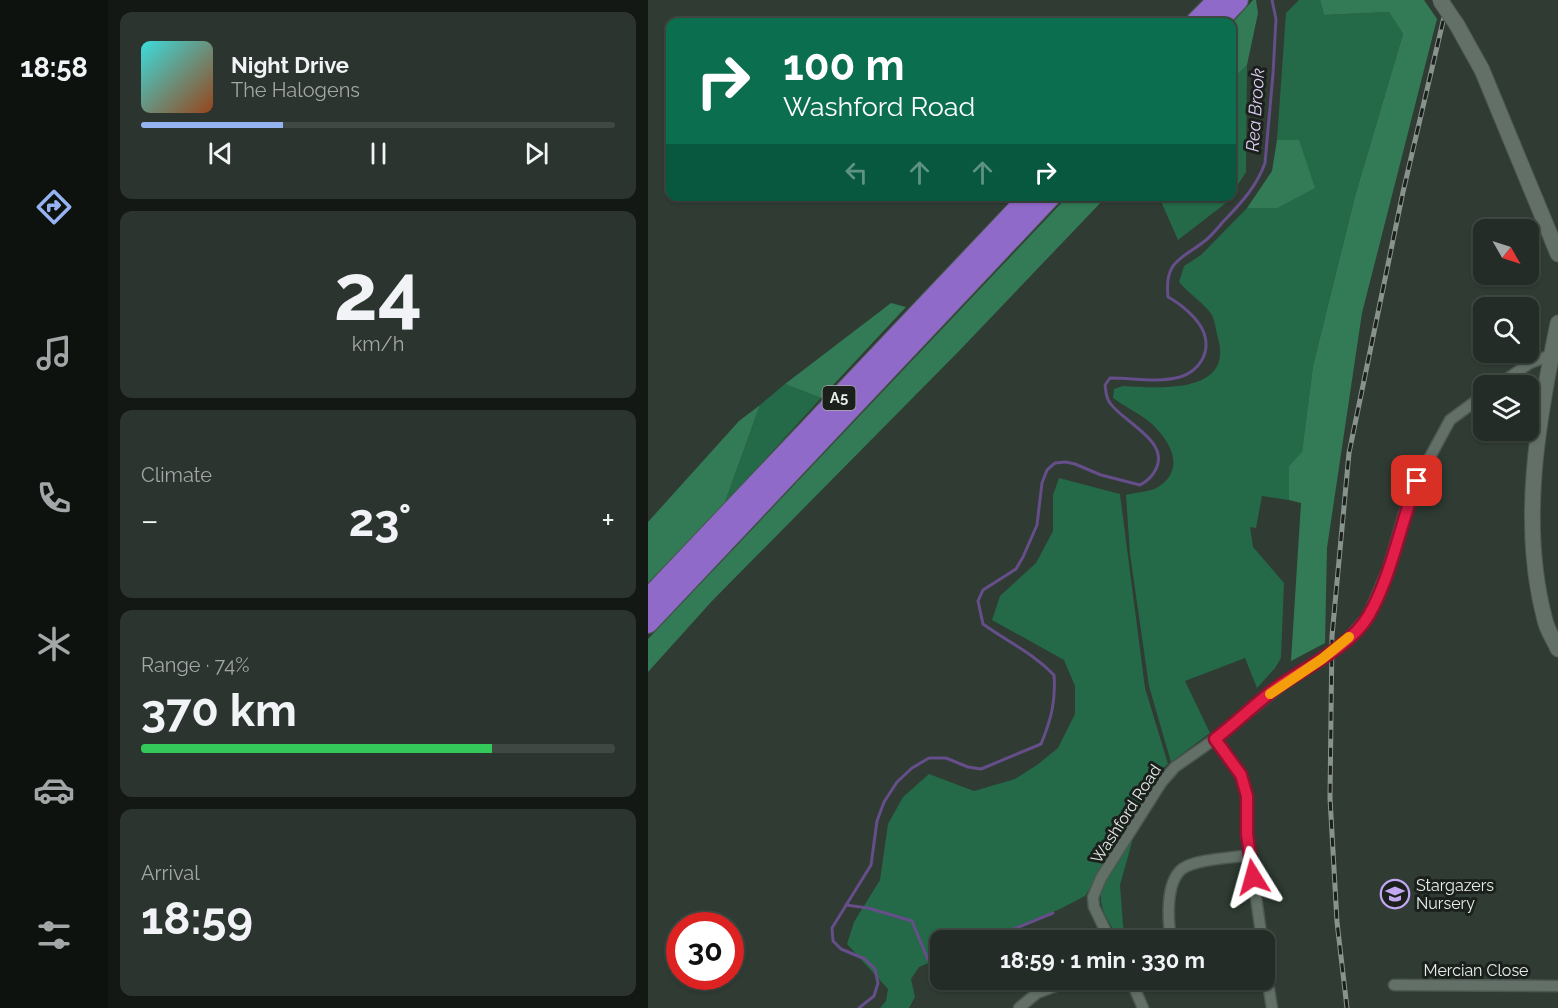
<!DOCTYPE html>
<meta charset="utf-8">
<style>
body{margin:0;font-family:Raleway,sans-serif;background:#2b342e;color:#f1f3f6;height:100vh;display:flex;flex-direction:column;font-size:22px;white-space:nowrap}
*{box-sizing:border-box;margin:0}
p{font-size:20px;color:#a3a7a7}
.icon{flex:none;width:33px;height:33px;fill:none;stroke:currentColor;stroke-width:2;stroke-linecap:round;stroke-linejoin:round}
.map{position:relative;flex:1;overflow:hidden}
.sheet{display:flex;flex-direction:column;gap:12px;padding:12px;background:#131815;width:540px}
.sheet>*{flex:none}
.guide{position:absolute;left:18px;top:18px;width:570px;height:183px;border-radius:12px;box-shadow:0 2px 4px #0004,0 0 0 2px #404843;background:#0b6e4f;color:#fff;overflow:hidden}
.needle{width:39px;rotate:129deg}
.buttons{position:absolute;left:825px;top:219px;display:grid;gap:12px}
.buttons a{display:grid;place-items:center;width:66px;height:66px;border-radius:12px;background:#232c26;box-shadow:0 2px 4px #0004,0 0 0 2px #404843;font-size:30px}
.speed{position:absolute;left:18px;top:912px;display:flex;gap:12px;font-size:30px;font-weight:700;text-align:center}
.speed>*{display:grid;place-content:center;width:78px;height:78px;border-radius:50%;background:#232c26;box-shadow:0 2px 4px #0004,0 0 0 2px #404843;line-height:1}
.speed .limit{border:9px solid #d22;background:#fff;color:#111}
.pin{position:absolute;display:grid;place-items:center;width:51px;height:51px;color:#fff;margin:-26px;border-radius:12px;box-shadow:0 3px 9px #0006}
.me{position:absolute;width:66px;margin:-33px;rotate:352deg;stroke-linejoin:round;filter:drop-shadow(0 0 4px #0008)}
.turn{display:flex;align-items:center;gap:21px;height:126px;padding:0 18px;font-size:27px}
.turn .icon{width:78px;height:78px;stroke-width:2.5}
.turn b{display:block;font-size:42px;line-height:51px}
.lanes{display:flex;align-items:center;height:57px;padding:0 18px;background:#0003;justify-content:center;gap:30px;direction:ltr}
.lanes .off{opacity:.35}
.big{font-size:45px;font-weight:700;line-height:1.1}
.sheet .card{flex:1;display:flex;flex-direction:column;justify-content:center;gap:9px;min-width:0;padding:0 21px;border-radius:12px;background:#2b342e}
.sheet .dial{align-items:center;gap:0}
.dial b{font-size:78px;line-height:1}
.song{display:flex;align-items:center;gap:18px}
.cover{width:72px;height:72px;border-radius:9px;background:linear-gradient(135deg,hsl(180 70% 55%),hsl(20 70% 35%))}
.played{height:6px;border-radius:3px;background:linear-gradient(90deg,#95b2f1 30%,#404843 30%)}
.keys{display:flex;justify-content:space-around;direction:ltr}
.heat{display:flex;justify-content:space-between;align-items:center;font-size:33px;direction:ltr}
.charge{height:9px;border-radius:4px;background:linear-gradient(90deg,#34c759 74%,#404843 0)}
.trip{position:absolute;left:282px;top:930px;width:345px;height:60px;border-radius:12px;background:#232c26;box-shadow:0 2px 4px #0004,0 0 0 2px #404843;font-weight:700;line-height:60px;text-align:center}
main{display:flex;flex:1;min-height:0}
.dock{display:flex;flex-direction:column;width:108px;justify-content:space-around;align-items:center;background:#0e120f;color:#a3a7a7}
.dock .icon{width:42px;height:42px}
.dock .selected{color:#95b2f1}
.dock b{font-size:27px;color:#f1f3f6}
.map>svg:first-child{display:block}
.green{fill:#246a48}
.forest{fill:#327b56}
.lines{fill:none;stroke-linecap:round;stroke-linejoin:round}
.stream{stroke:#654e89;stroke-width:3}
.street-casing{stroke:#4c5751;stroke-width:13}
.secondary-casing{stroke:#4c5751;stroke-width:17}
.highway-casing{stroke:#4c5751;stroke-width:22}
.street{stroke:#627067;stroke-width:10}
.secondary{stroke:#627067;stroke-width:15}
.highway{stroke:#906ac9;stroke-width:20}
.rail-casing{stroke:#89938d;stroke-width:5}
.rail{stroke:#1b201d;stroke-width:3;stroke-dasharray:9;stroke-linecap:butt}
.secondary-bridge-casing{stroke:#4c5751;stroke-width:17;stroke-linecap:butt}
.secondary-bridge{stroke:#627067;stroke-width:15}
.route-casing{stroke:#92132f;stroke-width:15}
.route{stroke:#e11d48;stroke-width:10}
.slow{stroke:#f59e0b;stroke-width:10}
.labels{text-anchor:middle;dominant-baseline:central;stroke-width:6;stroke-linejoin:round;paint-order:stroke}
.shield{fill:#1b201d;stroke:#a9b0ac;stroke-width:1.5}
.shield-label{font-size:15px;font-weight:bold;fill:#e6eee9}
.street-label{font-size:16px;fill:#e6eee9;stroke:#1b201d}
.poi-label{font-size:16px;fill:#e6eee9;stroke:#1b201d;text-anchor:start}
.water-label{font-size:18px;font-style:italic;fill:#dacef2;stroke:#1b201d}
</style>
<main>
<nav class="dock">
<b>18:58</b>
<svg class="icon selected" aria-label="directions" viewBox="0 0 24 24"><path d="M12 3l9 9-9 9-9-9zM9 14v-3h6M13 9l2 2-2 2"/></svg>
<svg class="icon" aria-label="music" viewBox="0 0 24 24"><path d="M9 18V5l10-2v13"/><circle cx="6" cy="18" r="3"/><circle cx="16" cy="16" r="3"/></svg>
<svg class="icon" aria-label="phone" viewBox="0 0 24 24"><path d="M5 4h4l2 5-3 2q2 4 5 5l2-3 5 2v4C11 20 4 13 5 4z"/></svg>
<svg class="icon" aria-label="climate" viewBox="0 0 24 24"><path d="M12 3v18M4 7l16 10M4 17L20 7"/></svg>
<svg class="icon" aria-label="car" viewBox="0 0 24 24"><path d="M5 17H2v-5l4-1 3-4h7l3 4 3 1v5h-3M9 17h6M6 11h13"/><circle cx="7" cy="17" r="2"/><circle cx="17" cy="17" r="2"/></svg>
<svg class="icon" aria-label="filters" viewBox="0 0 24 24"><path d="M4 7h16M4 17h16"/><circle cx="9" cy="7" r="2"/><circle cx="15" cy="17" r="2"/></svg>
</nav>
<section class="sheet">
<div class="card">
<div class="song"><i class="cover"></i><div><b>Night Drive</b><p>The Halogens</p></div></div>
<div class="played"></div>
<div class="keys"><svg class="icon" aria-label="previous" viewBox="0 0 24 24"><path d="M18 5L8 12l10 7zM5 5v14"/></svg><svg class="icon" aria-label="pause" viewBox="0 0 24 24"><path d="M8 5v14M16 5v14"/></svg><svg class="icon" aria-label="next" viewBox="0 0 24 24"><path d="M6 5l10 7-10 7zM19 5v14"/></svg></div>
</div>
<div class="card dial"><b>24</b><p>km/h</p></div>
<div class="card"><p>Climate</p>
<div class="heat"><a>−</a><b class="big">23°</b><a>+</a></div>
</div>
<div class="card"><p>Range · 74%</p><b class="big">370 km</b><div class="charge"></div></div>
<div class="card"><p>Arrival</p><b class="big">18:59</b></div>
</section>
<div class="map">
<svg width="910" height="1008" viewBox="0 0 910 1008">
<rect width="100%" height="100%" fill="#2f3b33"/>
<g class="green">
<path d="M651,0H672L676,15L741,12L755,34L707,196L665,366L654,453L641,466V500L614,496L608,528L602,527L605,547L636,583L633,658L627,668L609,688L597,658L537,681L562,733L523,762L501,686L482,554L478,495C488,492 502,492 510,487C538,469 523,442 504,424C493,414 477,407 465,398L466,389L475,386C510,388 586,395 570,338C568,331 567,321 564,315C555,302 541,294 531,282L536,266L553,255L599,208H629L651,140H629L638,13Z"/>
<path d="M599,65L598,172L584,194V80Z"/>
<path d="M511,197H582L578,203L530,240Z"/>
<path d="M137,384L173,398L76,505L112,405Z"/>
<path d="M411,478L472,494L497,688L520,764L513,770L502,793L437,896L412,909L335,940H292V958L271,967L263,979L267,997L261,1008H232L238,1001L240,989L199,944L206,922L232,880L240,824L255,797L281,774L326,791L367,779L389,765L410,748L427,714V686L416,660L344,620L352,596L388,563L405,531V495Z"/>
<path d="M482,841L484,842L472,885L475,925L478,940H472C461,922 447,905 455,883Z"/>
</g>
<g class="forest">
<path d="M605,0H608L610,13L599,65L584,80V23Z"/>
<path d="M672,0H776L789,19L714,313L679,548L677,643L643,661L653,503L641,500V466L654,452L665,366L707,196L755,34L741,12L676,15Z"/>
<path d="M629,140H651L667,188L629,208H599L624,171Z"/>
<path d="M419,197H458L311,351L64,601L0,672V639Z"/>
<path d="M243,303L258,307L173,398L137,384Z"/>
<path d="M112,405L76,505L0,583V522L91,421Z"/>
</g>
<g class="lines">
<g class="stream">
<path d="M198,905L220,908L264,921L280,960L285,961L292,958"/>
<path d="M332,940L353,931L366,929L405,913"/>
<path d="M211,1008L226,996L230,983L227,969L217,959L193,949L185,941L184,928L223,865L229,821L236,802L249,782L264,768L281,758H298L320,767L333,769L393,744C403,720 408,701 406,675C385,653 360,642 335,624L330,601L335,590L368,569L375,557L389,525L394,483L399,470L407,463L418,462L427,464L453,475L492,485C500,481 504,477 508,469C522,441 475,422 462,403C458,398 458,392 457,385L462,378C486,378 509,383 532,377C551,371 563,353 556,333C551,319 533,304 520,297C516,259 535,259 558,240C564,235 569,229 574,223C592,204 608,188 617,163L625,74L628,19L624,0"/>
</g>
<g class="street-casing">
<g id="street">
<path d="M849,386L882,363L903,355"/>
<path d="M567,739L593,775L599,796V834L614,940"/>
<path d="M462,940L446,907L445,897L453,878L513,783L527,767L567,739L630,688L697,642L720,616L740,569L756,514L769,481L802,420L836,395"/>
<path d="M523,940C520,921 517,883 534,869C547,859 584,858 602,855"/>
<path d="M616,958L624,1008"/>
<path d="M483,980L495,1008"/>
<path d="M746,985L910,986"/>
<path d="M371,1008L389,993L424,980"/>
</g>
</g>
<g class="secondary-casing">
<g id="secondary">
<path d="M809,25L834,70L910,254"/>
<path d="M910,323C890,419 871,524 897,620C899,630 906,640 910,649"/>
</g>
</g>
<g class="highway-casing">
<g id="highway">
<path d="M548,22L570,0"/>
<path d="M569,22L590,0"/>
<path d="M0,599L382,196"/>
<path d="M0,623L403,196"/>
</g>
</g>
<use href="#street" class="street"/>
<use href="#secondary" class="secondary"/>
<use href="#highway" class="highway"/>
<g class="rail-casing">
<path id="rail" d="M699,1008L689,922L682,798L684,636L701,453L755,192L800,0"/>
</g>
<use href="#rail" class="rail"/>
<g class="secondary-bridge-casing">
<path id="secondary-bridge" d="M792,0L809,25"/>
</g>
<use href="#secondary-bridge" class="secondary-bridge"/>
</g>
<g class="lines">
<g class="route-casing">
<path id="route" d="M605,877L599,834V796L593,775L567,739C589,722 609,702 631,686C659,667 704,645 721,615C744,574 752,525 769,481"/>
</g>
<use href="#route" class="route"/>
<path class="slow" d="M622,694L674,659L701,637"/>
</g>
<defs>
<g id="school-ring" transform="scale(1.5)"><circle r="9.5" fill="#1b201d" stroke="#c2a7f2" stroke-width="1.5"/><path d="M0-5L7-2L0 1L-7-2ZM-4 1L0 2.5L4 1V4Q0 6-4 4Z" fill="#c2a7f2"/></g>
</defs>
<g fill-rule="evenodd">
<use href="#school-ring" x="747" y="894"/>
</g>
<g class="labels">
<rect class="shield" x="174.5" y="386" width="33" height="24" rx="4.5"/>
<g class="shield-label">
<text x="191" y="398">A5</text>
</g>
<g class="street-label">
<text transform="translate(478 814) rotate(-57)">Washford Road</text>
<text x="828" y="970">Mercian Close</text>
</g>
<g class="poi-label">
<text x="768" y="885">Stargazers<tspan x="768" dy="18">Nursery</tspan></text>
</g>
<g class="water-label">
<text transform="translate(607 110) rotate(-86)">Rea Brook</text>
</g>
</g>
</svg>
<div class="buttons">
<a><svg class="needle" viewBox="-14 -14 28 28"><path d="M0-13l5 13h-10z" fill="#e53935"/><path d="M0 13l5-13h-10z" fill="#a3a7a7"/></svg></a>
<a><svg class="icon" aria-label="search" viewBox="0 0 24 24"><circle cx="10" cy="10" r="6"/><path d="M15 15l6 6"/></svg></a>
<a><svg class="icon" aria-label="layers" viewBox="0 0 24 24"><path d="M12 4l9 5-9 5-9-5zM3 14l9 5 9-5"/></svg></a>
</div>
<div class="speed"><div class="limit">30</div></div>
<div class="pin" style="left:769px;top:481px;background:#d93025"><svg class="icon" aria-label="arrive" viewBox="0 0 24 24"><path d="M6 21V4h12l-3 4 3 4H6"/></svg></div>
<svg class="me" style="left:605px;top:877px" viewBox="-20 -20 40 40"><path d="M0-17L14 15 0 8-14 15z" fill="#e11d48" stroke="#fff" stroke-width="4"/></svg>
<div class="trip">18:59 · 1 min · 330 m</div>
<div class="guide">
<div class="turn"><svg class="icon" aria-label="right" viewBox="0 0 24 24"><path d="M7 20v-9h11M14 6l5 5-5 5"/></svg><div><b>100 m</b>Washford Road</div></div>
<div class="lanes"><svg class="icon off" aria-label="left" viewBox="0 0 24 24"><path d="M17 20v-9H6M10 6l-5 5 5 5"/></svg><svg class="icon off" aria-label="ahead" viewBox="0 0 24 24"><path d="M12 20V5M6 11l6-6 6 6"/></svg><svg class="icon off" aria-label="ahead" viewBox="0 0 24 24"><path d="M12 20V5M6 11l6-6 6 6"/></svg><svg class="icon" aria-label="right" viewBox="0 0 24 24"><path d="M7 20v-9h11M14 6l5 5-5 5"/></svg></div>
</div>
</div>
</main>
